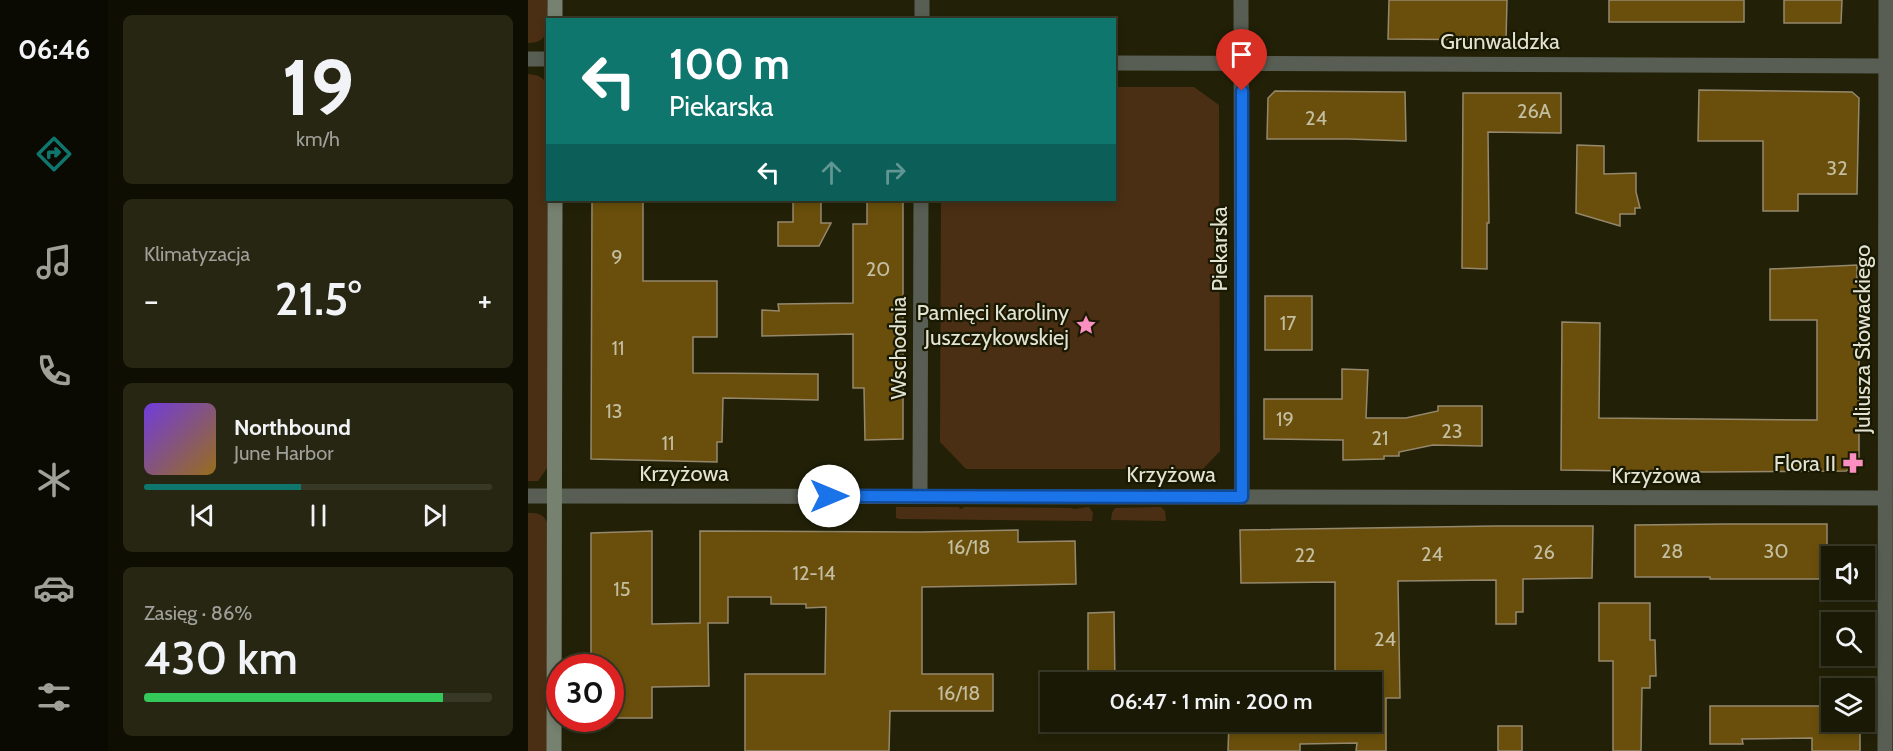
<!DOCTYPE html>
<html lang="pl">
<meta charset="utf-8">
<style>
body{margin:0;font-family:Cabin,sans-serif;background:#272613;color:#f1f3f6;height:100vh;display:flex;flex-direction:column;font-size:22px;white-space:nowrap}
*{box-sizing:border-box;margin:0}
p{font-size:20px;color:#9fa09a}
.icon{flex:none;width:33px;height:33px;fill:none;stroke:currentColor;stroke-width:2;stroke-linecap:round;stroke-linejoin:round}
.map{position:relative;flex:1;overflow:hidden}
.panel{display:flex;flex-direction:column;gap:15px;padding:15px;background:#0e0e03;width:420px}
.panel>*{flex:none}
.hud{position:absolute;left:18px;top:18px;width:570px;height:183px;border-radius:0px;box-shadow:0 3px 9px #0003,0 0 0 2px #383827;background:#0f766e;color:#fff;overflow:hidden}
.buttons{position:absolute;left:1293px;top:546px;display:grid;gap:12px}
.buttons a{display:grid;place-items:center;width:54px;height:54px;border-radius:0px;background:#1a1905;box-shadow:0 3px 9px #0003,0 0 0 2px #383827;font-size:30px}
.speed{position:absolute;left:18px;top:654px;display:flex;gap:12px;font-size:30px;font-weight:700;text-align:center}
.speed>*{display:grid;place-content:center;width:78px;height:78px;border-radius:50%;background:#1a1905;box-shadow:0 3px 9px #0003,0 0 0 2px #383827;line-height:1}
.speed .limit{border:9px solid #d22;background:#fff;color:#111}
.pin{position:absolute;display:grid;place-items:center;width:51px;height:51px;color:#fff;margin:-62px -26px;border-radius:50% 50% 50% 0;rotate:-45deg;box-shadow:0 0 6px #0007}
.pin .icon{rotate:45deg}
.me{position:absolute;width:66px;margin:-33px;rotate:90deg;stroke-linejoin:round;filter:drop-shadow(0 0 4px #0008)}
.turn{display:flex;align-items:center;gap:21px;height:126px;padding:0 24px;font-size:27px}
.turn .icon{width:78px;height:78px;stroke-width:2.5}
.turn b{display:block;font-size:42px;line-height:51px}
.lanes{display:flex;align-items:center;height:57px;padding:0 24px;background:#0003;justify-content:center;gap:30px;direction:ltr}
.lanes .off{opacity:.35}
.big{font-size:45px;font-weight:600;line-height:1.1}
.panel .tile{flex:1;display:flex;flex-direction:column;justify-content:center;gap:9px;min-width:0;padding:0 21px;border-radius:9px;background:#272613}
.panel .dial{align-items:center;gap:0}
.dial b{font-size:78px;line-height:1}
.song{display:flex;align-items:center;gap:18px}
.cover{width:72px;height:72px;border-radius:9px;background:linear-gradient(135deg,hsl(260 70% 55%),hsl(40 70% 35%))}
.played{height:6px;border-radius:3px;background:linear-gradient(90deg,#0f766e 45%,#383827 45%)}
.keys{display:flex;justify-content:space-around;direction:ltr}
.heat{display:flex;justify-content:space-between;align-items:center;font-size:33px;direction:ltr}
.charge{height:9px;border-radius:4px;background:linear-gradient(90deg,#34c759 86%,#383827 0)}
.trip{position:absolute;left:512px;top:672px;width:342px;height:60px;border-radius:0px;background:#1a1905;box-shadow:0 3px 9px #0003,0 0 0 2px #383827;font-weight:600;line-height:60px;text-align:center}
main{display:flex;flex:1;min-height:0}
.dock{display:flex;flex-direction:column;width:108px;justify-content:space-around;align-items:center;background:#0a0a02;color:#9fa09a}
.dock .icon{width:42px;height:42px}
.dock .active{color:#0f766e}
.dock b{font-size:27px;color:#f1f3f6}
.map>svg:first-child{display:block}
.green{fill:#4b2f14}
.building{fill:#694f0b;stroke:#95886d;stroke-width:1.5}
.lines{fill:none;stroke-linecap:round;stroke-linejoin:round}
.street{stroke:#585e53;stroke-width:15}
.secondary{stroke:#77816f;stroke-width:15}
.route-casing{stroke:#114b97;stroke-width:15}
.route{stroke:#1a73e8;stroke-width:10}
.labels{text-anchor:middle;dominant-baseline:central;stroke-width:4.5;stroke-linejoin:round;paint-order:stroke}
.number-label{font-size:20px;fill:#c4bea1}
.street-label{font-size:22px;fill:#e2e3d3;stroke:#191801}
.poi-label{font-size:22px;fill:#e2e3d3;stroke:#191801;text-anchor:end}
</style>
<main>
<nav class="dock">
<b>06:46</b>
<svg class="icon active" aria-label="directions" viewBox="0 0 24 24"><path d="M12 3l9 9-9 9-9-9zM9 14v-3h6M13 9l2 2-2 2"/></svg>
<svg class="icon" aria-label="music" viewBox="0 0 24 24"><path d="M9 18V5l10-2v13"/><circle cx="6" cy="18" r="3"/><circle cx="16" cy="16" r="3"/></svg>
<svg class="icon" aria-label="phone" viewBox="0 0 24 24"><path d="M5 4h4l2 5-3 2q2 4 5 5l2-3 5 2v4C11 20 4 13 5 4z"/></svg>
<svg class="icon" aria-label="climate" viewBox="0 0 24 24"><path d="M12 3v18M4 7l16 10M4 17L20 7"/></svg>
<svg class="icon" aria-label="car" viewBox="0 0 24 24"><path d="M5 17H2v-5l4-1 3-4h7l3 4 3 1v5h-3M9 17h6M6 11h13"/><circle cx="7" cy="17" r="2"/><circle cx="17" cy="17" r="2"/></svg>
<svg class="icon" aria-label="filters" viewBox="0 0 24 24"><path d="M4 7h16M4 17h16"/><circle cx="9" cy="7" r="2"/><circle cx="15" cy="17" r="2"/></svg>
</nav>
<section class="panel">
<div class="tile dial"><b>19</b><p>km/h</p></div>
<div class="tile"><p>Klimatyzacja</p>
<div class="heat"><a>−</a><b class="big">21.5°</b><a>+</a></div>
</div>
<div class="tile">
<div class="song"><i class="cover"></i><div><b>Northbound</b><p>June Harbor</p></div></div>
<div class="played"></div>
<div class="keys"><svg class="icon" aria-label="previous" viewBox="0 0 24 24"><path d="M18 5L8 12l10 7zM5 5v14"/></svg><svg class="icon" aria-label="pause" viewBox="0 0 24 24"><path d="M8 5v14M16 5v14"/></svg><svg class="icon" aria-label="next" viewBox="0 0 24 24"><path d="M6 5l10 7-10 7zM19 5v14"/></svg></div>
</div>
<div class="tile"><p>Zasięg · 86%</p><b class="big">430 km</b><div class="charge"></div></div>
</section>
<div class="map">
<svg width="1365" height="751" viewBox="0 0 1365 751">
<rect width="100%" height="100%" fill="#222107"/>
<g class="green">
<path d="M0,0H19C19,19 26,43 0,43Z"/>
<path d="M0,74C9,75 15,76 19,85V468L10,481H0Z"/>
<path d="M587,87H666L691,105L692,451L675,469H438L412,442L413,200H586Z"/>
<path d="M368,507H431L432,509L437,507L544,508L546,509L561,507L565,513L564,521L372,519L368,518Z"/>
<path d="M633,507L637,511L638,521L583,520L584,513L587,508Z"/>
<path d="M0,513C10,513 14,513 19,522V751H0Z"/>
</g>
<g class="building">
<path d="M861,0H979L978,40L860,39Z"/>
<rect x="1081" y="0" width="135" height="22"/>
<path d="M1256,0H1314L1313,23H1256Z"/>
<path d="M1171,90L1324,92L1331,98L1329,194H1270V211H1235V141H1170Z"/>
<path d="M747,91L877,92L878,141L821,139H739L740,98Z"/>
<path d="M935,93H1033V133L960,132L961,223H959V269L934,268Z"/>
<path d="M1049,145L1076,146V174L1108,173V192L1112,208H1107V214H1092V226L1048,213Z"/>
<path d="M64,200H115V281H189V337H165V373L290,374V400L195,398L194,442H189V462L63,459Z"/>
<path d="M265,200H293V223H303L291,246H250V222H265Z"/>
<path d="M339,200H375V439L337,440L336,388H325V334L234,336V310L251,311L250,304L325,303V224H339Z"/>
<path d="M1329,265V283H1331V464L1318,471L1179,472L1033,470L1034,322L1072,323L1071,418L1289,420V320H1242V269Z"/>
<rect x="737" y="296" width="47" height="54"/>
<path d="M814,369L840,370L838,418H878L910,411V406H954V446L905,445L871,452V456H856V459L815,460V440L736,439V399H814Z"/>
<path d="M1197,524H1299V579H1182V577H1107V525Z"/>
<path d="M967,526H1065L1064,578L995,579V612H988V624H968V580L870,581L872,698H858V751H828L829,743L772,744V751H700L701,722H843V682H807V582L713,583L712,530Z"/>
<path d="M490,530V542L547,541L548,584L394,587V674H465V711H362L361,751H217V674H297L298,607L278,608V604H243V597H200V623H180L181,686L124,687V718H82V668H63V533L124,531V624L172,623V531L392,532Z"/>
<path d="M1071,603H1122V640H1127L1128,676H1122V688H1114L1113,751H1085V661H1071Z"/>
<path d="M586,612L587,682H560V613Z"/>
<path d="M1182,706H1304V722H1332V751H1284V738L1214,739L1215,744H1182Z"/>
<rect x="970" y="726" width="24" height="25"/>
</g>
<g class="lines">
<g class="street">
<path d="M713,0L714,497"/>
<path d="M394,20V0"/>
<path d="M0,59H20"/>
<path d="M586,63L1357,66"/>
<path d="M0,496L1357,498"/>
<path d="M392,496L393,200"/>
<path d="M1357,751L1358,0"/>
</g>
<g class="secondary">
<path d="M27,0V20"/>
<path d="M26,751L27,200"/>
</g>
</g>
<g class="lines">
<g class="route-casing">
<path id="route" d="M301,496L714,497V91"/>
</g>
<use href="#route" class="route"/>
</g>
<defs>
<g id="sight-bare" transform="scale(1.62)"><path d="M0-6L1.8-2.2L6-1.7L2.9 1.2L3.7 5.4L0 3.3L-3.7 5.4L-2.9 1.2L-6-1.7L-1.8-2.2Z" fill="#fc8fc2" stroke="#191801" stroke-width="2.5" paint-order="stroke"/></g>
<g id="pharmacy-bare" transform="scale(1.62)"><path d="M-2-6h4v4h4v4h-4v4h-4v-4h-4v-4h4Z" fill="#fc8fc2" stroke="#191801" stroke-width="2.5" paint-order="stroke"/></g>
</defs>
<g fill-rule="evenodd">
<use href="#sight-bare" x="558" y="325"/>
<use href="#pharmacy-bare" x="1325" y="463"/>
</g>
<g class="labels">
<g class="number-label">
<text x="1006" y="111">26A</text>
<text x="788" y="118">24</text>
<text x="1309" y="168">32</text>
<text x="89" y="257">9</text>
<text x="350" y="269">20</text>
<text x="760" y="323">17</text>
<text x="90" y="348">11</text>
<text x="86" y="411">13</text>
<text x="757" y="419">19</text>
<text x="924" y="431">23</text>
<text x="852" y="438">21</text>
<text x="140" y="443">11</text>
<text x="441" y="547">16/18</text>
<text x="1144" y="551">28</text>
<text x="1248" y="551">30</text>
<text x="1016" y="552">26</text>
<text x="904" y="554">24</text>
<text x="777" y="555">22</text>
<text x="286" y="573">12-14</text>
<text x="94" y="589">15</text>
<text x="857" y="639">24</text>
<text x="431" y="693">16/18</text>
</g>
<g class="street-label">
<text x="972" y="41">Grunwaldzka</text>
<text transform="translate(691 249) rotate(-90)">Piekarska</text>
<text transform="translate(1334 339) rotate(-90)">Juliusza Słowackiego</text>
<text transform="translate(370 348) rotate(-90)">Wschodnia</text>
<text x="156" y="473">Krzyżowa</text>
<text x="643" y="474">Krzyżowa</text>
<text x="1128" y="475">Krzyżowa</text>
</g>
<g class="poi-label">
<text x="541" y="312">Pamięci Karoliny<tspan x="541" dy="25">Juszczykowskiej</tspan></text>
<text x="1308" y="463">Flora II</text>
</g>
</g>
</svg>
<div class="buttons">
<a><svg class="icon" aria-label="sound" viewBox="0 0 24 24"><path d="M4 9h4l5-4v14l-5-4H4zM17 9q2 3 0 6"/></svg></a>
<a><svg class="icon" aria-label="search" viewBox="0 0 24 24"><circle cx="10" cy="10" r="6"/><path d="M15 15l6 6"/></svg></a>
<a><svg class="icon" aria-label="layers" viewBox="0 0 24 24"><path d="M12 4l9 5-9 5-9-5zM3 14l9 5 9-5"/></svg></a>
</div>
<div class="speed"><div class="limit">30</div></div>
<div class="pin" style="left:714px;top:91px;background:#d93025"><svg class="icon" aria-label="arrive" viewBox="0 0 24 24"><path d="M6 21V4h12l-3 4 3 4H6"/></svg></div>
<svg class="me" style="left:301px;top:496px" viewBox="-20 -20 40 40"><circle r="19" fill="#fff"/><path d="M0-13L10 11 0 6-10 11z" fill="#1a73e8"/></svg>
<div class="trip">06:47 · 1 min · 200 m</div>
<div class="hud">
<div class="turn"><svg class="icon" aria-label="left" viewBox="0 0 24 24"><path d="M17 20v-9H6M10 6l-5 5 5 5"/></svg><div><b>100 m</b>Piekarska</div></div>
<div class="lanes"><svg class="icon" aria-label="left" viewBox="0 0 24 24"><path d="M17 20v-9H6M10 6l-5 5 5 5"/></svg><svg class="icon off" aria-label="ahead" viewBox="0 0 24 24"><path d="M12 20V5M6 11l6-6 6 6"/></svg><svg class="icon off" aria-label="right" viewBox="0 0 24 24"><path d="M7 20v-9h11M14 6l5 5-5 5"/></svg></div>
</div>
</div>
</main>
